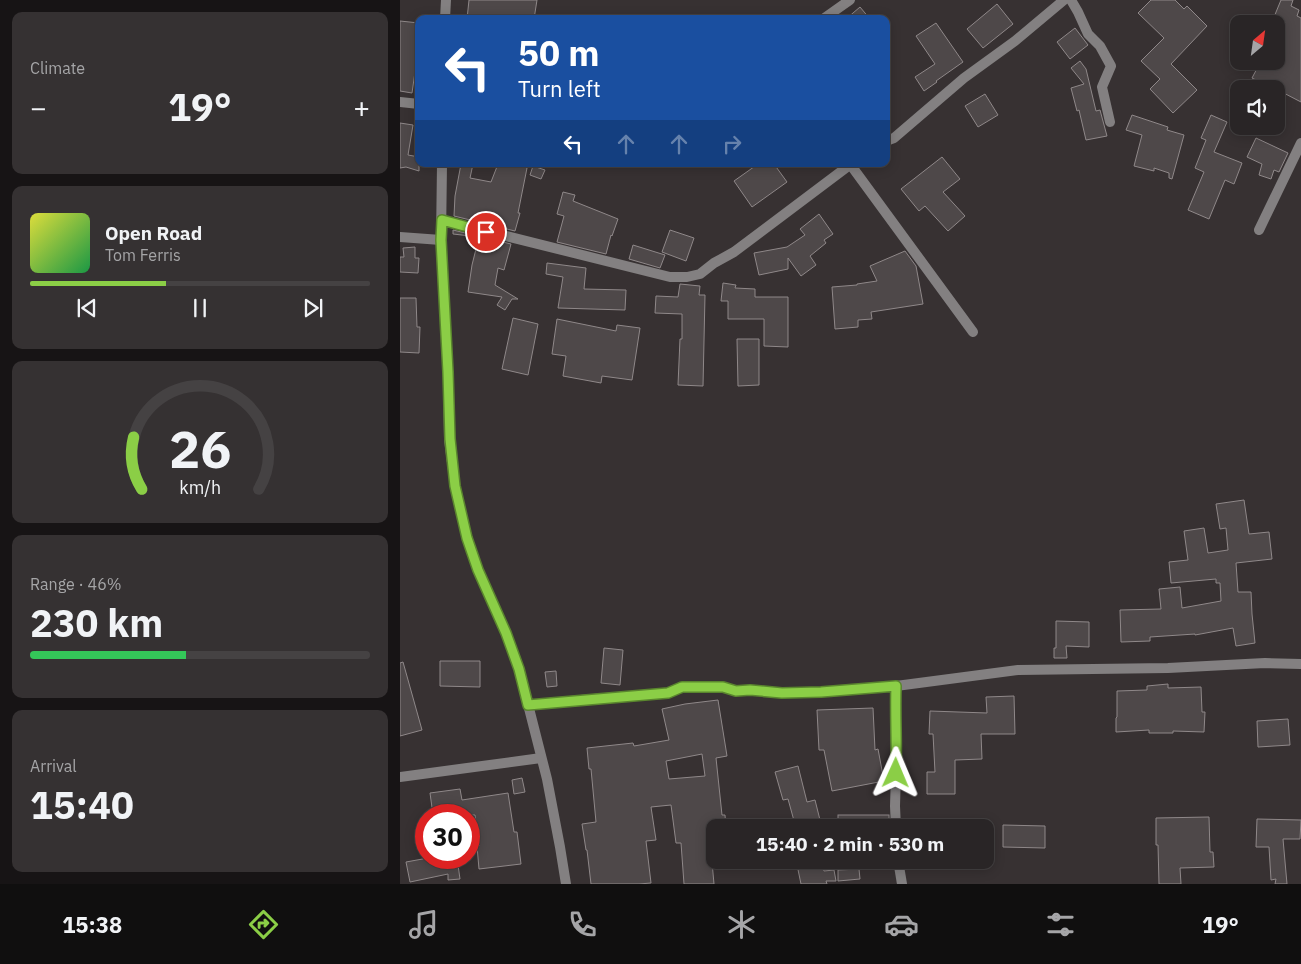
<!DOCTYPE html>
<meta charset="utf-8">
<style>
body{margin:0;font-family:"IBM Plex Sans",sans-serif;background:#353132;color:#f1f3f6;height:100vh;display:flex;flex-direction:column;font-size:19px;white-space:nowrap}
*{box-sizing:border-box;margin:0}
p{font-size:16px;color:#a5a5a7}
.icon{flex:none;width:28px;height:28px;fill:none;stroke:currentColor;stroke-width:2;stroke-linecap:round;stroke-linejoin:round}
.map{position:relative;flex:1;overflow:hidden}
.details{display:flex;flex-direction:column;gap:12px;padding:12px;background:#171415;width:400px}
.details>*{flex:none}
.banner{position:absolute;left:15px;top:15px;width:475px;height:152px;border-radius:10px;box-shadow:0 2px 12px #0003,0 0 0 1px #454243;background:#1a4fa0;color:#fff;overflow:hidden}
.needle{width:32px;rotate:29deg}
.fabs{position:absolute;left:830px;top:15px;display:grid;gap:10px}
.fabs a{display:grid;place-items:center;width:55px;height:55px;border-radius:10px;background:#292526;box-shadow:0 2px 12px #0003,0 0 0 1px #454243;font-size:25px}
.speed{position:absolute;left:15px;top:804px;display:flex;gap:10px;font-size:25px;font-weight:700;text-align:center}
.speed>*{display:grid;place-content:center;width:65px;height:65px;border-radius:50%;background:#292526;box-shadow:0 2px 12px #0003,0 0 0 1px #454243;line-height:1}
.speed .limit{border:8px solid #d22;background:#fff;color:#111}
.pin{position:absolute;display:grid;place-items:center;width:42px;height:42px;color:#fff;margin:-21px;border:2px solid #fff;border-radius:50%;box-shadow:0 1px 5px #0007}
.me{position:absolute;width:55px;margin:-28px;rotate:1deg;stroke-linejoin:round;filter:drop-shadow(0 0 4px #0008)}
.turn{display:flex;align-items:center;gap:18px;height:105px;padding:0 20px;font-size:22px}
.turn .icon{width:65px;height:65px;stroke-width:2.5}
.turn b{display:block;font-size:35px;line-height:42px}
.lanes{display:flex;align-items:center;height:48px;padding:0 20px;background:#0003;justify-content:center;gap:25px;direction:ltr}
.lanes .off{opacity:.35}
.big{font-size:38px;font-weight:700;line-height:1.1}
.details .widget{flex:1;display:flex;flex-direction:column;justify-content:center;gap:8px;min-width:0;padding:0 18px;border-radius:10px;background:#353132}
.details .dial{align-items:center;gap:0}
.dial svg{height:130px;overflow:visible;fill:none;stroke:#454243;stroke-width:7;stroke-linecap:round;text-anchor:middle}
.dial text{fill:#f1f3f6;stroke:none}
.song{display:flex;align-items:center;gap:15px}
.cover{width:60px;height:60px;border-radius:8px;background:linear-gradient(135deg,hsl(60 70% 55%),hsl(140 70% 35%))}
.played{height:5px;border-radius:2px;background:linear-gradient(90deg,#8bce46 40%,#454243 40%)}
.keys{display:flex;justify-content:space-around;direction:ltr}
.heat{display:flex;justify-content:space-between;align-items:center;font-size:28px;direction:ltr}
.charge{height:8px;border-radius:4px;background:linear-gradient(90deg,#34c759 46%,#454243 0)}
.trip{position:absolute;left:306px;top:819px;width:288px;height:50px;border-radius:10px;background:#292526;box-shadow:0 2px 12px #0003,0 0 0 1px #454243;font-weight:700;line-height:50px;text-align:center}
.tabs{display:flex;height:80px;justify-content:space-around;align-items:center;background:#100f0f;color:#a5a5a7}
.tabs .icon{width:35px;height:35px}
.tabs .selected{color:#8bce46}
.tabs b{font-size:22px;color:#f1f3f6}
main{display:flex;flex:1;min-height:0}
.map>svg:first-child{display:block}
.building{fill:#4e4849;stroke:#8f8889;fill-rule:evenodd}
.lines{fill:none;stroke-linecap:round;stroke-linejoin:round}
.minor{stroke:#838081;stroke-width:10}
.route-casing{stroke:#5a862e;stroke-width:12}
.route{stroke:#8bce46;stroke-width:9}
</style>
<main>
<section class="details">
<div class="widget"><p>Climate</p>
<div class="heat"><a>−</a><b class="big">19°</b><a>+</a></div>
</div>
<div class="widget">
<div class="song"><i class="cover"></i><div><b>Open Road</b><p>Tom Ferris</p></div></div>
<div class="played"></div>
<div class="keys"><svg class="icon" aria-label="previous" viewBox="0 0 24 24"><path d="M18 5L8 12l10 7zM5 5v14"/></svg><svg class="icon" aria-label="pause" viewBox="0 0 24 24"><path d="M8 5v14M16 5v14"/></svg><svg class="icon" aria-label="next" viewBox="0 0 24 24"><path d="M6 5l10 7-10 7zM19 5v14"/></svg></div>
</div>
<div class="widget dial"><svg viewBox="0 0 100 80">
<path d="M14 69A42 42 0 1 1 86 69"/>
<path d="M14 69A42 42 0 0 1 9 37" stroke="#8bce46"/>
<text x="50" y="56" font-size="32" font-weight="700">26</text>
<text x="50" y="72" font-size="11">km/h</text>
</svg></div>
<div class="widget"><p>Range · 46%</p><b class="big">230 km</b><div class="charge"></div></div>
<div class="widget"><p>Arrival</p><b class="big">15:40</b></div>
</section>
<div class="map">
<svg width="901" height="884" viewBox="0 0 901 884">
<rect width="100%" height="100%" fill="#373132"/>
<g class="building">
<path d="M69,0H137L134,19H67Z"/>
<path d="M751,0H775L784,9L787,6L807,26L771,64L797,90L773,113L750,89L760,79L741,61L764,38L738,13Z"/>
<path d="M881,0H893L891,6L899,10L897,16L901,18V102L876,89L861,81L860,82L852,78L861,61H876V39L885,22L874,17Z"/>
<path d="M597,4L613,24L583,48L567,29Z"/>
<path d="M460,7L470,19H446Z"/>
<path d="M0,21L19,23V65H16L12,93L0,91Z"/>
<path d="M536,23L563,62L536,81L537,82L524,91L515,77L535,64L516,36Z"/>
<path d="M675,28L688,45L670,59L657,42Z"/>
<path d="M680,61L686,69L696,111L700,110L707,136L686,140L679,110L677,111L671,88L684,84L671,68Z"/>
<path d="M585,94L598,115L578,127L565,106Z"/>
<path d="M732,115L768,127L767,130L784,135L772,179L769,178V173L754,168V171L734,166L742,135L726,130Z"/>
<path d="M811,115L827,122L814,152L842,163L834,184L825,180L809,219L788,210L804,172L795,168L806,140L801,138Z"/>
<path d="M0,123L13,125L8,155L19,157V171L6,167L0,168Z"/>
<path d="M856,138L888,153L879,172L874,170L871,179L859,175L862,164L847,157Z"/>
<path d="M542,157L560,179L543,192L565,216L548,231L525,206L519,211L501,189Z"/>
<path d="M61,164H73L70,178L91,182L98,164H115L127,168L118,213H120L115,231L54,216L55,196Z"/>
<path d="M358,164H374L387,182L352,207L334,181Z"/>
<path d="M133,166L145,170L141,179L130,175Z"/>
<path d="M163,192L175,195L173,201L218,219L212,236L211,235L206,254L157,242L164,216L157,214Z"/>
<path d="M419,214L433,234L424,240L426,243L410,256L416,265L401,276L388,258V269L359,275L354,253L387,247L405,235L400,229Z"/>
<path d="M53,230L111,244L104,270L98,268L95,285L118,299H112L105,310L97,305L102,297L68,292L72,265L79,237L53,234Z"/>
<path d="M270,230L294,238L286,261L262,252Z"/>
<path d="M233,245L265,255L260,268L229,259Z"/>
<path d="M15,247V258H19L18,273L0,272V257H4L3,248Z"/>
<path d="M505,251L516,266L523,304L471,312L472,319L458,320V327L435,329L432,287L457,285V284L477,281L470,266Z"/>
<path d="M147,263L186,268L184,289L226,290L225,310L158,308L163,277L146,274Z"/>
<path d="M323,283L336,285L335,288L355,289V297H388V347L364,346V319H328V301H321Z"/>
<path d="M280,284L300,286L299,295H305L303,386L278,385L280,339H282V314L255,313L256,296L278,297Z"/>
<path d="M0,298H16L17,327H20L19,353L0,352Z"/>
<path d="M113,318L138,324L128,375L102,369Z"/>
<path d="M157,319L216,331L217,325L240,328L232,380L202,376L201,383L163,376L166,356L152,354Z"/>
<path d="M337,339H359V385L338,386Z"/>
<path d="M844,500L849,534L869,532L872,559L836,563L838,592H851L852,614L855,643L836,646L833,628L795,635V634L750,637V641L721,642L720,610L761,609L759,589L780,587L782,608L821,601L820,583H816V579L771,583L769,562L788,560L784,531L804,528L808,553L828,550L826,528L820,529L816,504Z"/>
<path d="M656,621L689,622V647L666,646L667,658H654V648H656Z"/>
<path d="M204,648L223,650L220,685L201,683Z"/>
<path d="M40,661H80V687L40,686Z"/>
<path d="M3,662L22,730L0,736V663Z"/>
<path d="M156,671L157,686L147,687L145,672Z"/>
<path d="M768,684V688L801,687L802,712H805L804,732L773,731V733H749V730L716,732V718L717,717V691L747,690V686Z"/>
<path d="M614,696L615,734H581L582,759L555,760V794H527V772H535L533,734H529L530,711L587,713L586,697Z"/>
<path d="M318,700L327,756L316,758L322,815H325L326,828H315V839L310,840L314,884H284L281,843H276L271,805L251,807L256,840L246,841L251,883L239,884H191L187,850H186L182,824L196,822L191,769H189L187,748L233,743L234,746L269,740L262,709L285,704ZM302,754L305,776L269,779L266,761Z"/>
<path d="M473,708L475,750L478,749L484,781L432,791L424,750H419L417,710Z"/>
<path d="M888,719L890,745L858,747L857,721Z"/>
<path d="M398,766L407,802L415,800L422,828H396L388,799L383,800L375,772Z"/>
<path d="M122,778L125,792L114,794L112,780Z"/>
<path d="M60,789L62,800L108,793L114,832H117L121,864L79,869L77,846H79L75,815H33L30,793Z"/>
<rect x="438" y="815" width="51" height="13"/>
<path d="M809,817L810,852H813L814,867L780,868L781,884H759L758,845H756V818Z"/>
<path d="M857,819L901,820L900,839H883L887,884H875L876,879L871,880L869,847H856Z"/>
<path d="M603,825L645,826V848L603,847Z"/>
<path d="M28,858H57L60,879L48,880V874L10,882L6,862Z"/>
<path d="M396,860H421L424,871L434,870L436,881H426L427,884H401Z"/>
<path d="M459,869L460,879L438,881V870Z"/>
</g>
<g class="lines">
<g class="minor">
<path d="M671,0L678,12L688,34L700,46L711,66L702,87L710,122"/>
<path d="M45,19L46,0"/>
<path d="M423,19L450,0"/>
<path d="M0,102L19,104"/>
<path d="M486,141L494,138L564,78L615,41L664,0"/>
<path d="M42,164L41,240L48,373L49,439L55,486L67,537L78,570L106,633L119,669L147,779L160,847L166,884"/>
<path d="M450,164L573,332"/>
<path d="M42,220L270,277H287L300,274L314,263L334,252L451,164"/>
<path d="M859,230L901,143"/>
<path d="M0,237L41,240"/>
<path d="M496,686L495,714L497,740L495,806L496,828"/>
<path d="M128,705L181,700L268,693L282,687H323L335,691L350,690L382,693L421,692L496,686L618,670L768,668L865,663L901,664"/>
<path d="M0,777L141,758"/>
<path d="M498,860L502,884"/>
</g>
</g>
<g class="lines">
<g class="route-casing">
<path id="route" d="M86,232L42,220L41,240L48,372L50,439L55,486L67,538L78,570L106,633L119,669L128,705L268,693L282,687H323L336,691L350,690L382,693L421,692L496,686C495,715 497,744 496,773"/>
</g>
<use href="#route" class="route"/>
</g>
</svg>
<div class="fabs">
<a><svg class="needle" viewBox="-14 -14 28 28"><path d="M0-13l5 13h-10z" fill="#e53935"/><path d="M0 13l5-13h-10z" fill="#a5a5a7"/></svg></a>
<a><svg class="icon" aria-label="sound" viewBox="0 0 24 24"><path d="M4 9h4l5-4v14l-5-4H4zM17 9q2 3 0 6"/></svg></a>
</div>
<div class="speed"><div class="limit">30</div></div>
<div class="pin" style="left:86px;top:232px;background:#d93025"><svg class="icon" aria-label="arrive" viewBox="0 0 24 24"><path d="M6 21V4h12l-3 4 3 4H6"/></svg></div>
<svg class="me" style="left:496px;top:773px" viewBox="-20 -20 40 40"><path d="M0-17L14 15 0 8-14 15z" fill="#8bce46" stroke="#fff" stroke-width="4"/></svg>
<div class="trip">15:40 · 2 min · 530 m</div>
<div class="banner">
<div class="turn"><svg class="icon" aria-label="left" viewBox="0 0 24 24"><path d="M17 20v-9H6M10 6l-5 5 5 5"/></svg><div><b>50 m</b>Turn left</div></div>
<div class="lanes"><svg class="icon" aria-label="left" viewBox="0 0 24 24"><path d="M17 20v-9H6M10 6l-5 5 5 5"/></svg><svg class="icon off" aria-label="ahead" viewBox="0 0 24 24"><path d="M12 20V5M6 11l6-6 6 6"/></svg><svg class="icon off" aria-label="ahead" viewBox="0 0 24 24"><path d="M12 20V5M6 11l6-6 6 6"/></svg><svg class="icon off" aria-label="right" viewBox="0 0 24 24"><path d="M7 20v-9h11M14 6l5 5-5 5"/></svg></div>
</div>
</div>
</main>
<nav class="tabs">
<b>15:38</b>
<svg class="icon selected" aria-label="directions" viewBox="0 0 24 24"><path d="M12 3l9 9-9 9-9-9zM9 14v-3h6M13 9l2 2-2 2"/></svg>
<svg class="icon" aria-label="music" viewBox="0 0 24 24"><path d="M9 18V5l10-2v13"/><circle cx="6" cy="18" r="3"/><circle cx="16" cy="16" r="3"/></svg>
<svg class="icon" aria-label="phone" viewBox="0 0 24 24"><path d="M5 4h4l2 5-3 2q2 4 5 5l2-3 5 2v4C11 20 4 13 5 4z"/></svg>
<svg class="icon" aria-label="climate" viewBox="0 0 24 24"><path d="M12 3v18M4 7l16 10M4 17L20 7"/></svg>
<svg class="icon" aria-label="car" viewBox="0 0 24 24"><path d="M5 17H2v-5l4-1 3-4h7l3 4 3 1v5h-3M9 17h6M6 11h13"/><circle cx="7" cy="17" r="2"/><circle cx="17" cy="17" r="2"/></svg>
<svg class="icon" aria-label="filters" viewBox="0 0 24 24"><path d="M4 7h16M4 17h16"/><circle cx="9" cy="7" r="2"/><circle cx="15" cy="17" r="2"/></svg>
<b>19°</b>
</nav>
